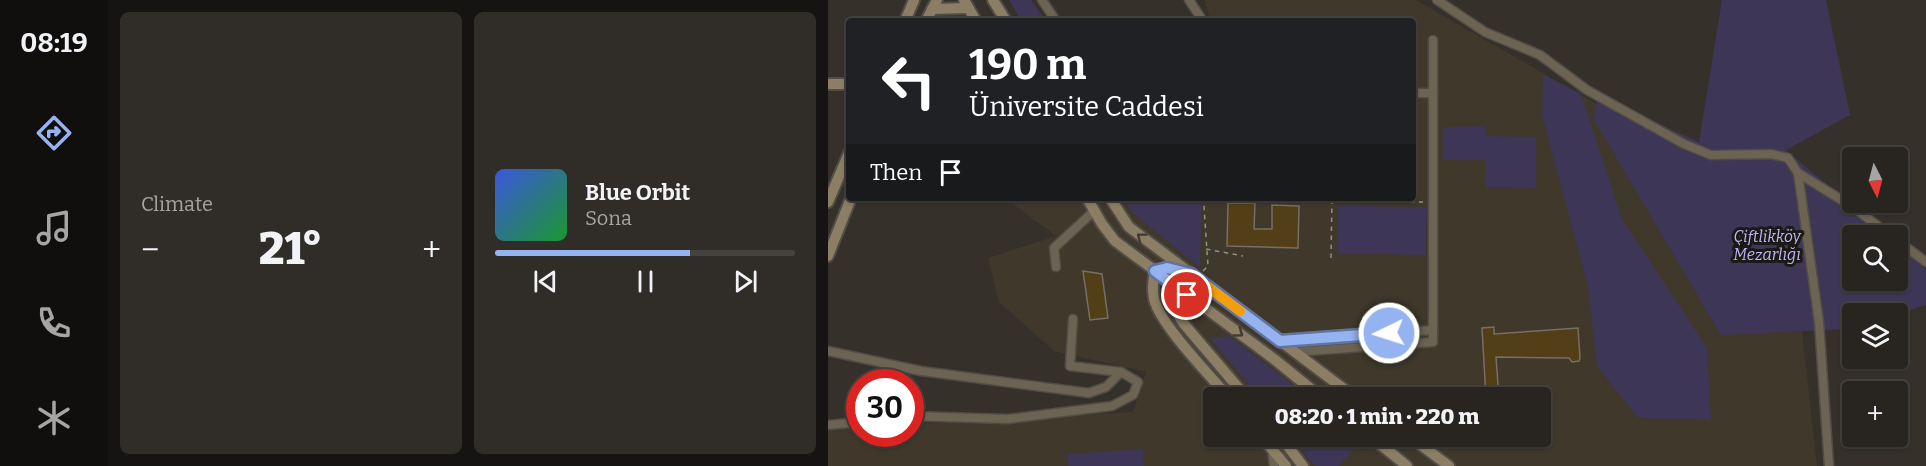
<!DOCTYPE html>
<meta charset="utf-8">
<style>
body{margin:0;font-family:Bitter,serif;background:#302d29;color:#f1f3f6;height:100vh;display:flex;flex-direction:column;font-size:22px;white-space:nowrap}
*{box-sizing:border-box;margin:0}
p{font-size:20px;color:#a5a5a5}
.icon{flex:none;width:33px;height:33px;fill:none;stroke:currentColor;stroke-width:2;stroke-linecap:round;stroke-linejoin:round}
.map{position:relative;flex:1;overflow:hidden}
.drawer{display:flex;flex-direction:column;gap:12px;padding:12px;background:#161412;width:720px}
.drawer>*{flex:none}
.top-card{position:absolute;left:18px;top:18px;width:570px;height:183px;border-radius:6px;box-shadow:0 2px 4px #0004,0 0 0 2px #44423e;background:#202124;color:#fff;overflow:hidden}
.needle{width:39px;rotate:174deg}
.buttons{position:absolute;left:1014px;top:147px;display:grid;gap:12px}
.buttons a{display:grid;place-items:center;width:66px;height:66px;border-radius:6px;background:#282520;box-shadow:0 2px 4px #0004,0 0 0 2px #44423e;font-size:30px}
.speed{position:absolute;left:18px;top:369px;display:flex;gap:12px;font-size:30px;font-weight:700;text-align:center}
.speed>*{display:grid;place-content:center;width:78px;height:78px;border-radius:50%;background:#282520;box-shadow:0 2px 4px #0004,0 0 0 2px #44423e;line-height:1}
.speed .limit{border:9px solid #d22;background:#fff;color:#111}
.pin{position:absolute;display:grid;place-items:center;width:51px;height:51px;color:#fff;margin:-26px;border:3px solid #fff;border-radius:50%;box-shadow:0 2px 6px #0007}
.me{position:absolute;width:66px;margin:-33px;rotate:266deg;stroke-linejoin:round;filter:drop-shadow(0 0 4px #0008)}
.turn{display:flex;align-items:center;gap:21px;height:126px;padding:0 24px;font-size:27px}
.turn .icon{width:78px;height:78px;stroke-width:2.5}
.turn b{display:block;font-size:42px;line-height:51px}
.then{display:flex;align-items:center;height:57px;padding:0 24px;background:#0003;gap:12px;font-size:22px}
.big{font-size:45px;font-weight:800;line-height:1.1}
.drawer .tile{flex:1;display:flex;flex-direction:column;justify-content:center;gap:9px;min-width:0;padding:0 21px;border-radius:9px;background:#302d29}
.song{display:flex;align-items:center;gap:18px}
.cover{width:72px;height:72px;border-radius:9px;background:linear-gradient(135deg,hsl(230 70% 55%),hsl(130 70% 35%))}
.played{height:6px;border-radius:3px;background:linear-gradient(90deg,#95b2f1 65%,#44423e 65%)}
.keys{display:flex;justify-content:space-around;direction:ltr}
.heat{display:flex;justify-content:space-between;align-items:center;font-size:33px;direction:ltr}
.drawer .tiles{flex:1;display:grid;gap:12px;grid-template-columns:repeat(2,1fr)}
.trip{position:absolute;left:375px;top:387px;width:348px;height:60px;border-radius:6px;background:#282520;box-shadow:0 2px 4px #0004,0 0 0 2px #44423e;font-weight:800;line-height:60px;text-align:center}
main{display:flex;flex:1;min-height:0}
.menu{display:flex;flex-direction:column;width:108px;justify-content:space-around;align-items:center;background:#100f0d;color:#a5a5a5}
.menu .icon{width:42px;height:42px}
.menu .selected{color:#95b2f1}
.menu b{font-size:27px;color:#f1f3f6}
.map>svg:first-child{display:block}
.built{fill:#3f382b;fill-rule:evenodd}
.green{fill:#3d3656}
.building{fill:#523f18;stroke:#746f67;stroke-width:1.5}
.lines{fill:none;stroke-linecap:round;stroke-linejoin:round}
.street-casing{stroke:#514d46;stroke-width:11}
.secondary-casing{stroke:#514d46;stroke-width:14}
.path{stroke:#928f89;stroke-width:1.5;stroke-dasharray:4.5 4.5;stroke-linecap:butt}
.street{stroke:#6c6352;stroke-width:8}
.secondary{stroke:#8c7e64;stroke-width:10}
.oneway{stroke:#433c31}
.route-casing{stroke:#61749d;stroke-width:15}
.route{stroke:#95b2f1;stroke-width:10}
.slow{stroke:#f59e0b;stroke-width:10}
.labels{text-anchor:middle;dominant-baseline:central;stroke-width:6;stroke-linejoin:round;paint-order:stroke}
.park-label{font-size:16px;font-style:italic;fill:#c1b4f4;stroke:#1b1916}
</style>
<main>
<nav class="menu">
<b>08:19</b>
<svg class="icon selected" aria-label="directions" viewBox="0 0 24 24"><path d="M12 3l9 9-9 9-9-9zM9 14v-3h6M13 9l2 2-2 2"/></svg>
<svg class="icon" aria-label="music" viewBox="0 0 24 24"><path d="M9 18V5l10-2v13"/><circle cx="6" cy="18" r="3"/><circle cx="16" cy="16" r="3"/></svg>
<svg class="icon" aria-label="phone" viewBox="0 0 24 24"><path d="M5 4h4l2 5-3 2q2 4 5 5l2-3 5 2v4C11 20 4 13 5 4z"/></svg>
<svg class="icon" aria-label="climate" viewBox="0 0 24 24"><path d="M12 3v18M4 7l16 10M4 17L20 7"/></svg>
</nav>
<section class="drawer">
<div class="tiles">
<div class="tile"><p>Climate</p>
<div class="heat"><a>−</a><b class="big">21°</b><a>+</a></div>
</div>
<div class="tile">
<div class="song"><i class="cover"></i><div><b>Blue Orbit</b><p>Sona</p></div></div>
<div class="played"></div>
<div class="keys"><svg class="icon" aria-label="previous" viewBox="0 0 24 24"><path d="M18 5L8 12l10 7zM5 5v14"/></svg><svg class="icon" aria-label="pause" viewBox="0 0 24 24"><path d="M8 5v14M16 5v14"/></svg><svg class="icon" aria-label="next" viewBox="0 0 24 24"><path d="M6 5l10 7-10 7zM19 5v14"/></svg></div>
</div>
</div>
</section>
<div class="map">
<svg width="1098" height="466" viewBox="0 0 1098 466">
<rect width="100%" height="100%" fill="#35312a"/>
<path class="built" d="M377,0H588L874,165L956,169L989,466H0V429L31,427L32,434H82L83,424L305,412L318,372L226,351L171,302L160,258L228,236L177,198H585V21H382ZM386,398H712V436H386Z"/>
<g class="green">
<path d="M181,0H203L218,21H193Z"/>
<path d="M894,0H998L1022,115L958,150L1058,235L1024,236V280H1070V246L1098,270V305L1070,314H1024V328L1019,329L893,335L765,118L770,96L871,142Z"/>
<path d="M715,74L753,94L794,219L879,348L883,420L810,418L769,366L760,286L714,115Z"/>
<path d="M657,126L658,136L708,137V188L658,187L657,160H615V127Z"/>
<path d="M296,198H374L372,268L304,212Z"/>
<path d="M510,206L599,207L598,255L509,253Z"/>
<path d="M401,336L481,397H431L382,338Z"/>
<path d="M531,436L534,439L511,466H487L463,437Z"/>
<path d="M315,449L316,466H240L239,454Z"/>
</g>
<g class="building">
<path d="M400,203H427L426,229H444V205L471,206L470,248L399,246Z"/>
<path d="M255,271L274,274L280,318L262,320Z"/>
<path d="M666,327V334L750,328L752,358L751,361L744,362L741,358L668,357L671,398H658L654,328Z"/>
</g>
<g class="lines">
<g class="street-casing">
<g id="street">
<path d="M214,0L228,21"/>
<path d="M361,0L375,21"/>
<path d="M609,0L657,32L712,55L759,90L856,144L883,155L943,154L960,158L970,173L991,322L1001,466"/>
<path d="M585,93H605"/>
<path d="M970,173L1025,207L1063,236"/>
<path d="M1070,241L1098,262"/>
<path d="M228,267L226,248L266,211"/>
<path d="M327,271L339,268L357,272"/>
<path d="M452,341L605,330"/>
<path d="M0,351L93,371L261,393L278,387L293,372"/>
<path d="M466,352L605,342V40"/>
<path d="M82,416L180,419L284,406L305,395L310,382L293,372L242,366L245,319"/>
<path d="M0,425L32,422"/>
<path d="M444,449L446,466"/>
</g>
</g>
<g class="secondary-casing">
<g id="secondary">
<path d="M136,0L148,21"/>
<path d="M165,0L178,21"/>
<path d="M104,9L140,8"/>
<path d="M77,21L86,0"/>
<path d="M98,21L109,0"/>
<path d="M0,84H21"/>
<path d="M259,198L274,224L287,241L446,359L494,398"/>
<path d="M282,198L301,227L528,398"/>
<path d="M0,202L21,153"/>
<path d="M0,256L23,198"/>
<path d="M327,271C325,280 324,290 326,299C333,326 382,375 401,398"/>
<path d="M342,282L344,305L356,324L419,398"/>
<path d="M433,436L458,466"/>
<path d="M452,436L475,466"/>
<path d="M542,436L579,466"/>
<path d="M581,436L621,466"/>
</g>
</g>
<g class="path">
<path d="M18,144L21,137"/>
<path d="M393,198L595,202"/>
<path d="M378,249L415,256"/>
<path d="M503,258L504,198"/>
<path d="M375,271L380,266L376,207L382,198"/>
</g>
<use href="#street" class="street"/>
<use href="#secondary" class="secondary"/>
</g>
<defs><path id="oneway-chevron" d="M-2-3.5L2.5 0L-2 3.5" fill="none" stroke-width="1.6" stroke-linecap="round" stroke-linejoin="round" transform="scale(1.5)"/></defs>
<g class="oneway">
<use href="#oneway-chevron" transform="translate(313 237) rotate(-143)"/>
<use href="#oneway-chevron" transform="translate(411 333) rotate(36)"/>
</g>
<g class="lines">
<g class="route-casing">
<path id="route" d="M359,295L327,271L339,268L363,274L452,341L561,333"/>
</g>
<use href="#route" class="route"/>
<path class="slow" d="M364,275L412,311"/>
</g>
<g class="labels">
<g class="park-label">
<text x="939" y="236">Çiftlikköy<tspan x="939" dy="18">Mezarlığı</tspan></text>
</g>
</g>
</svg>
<div class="buttons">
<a><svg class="needle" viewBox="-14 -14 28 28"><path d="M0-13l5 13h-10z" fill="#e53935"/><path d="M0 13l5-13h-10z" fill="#a5a5a5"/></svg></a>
<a><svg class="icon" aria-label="search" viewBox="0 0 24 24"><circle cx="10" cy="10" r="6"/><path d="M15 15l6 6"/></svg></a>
<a><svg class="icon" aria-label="layers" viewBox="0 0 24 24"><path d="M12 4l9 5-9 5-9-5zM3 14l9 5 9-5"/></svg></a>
<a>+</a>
</div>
<div class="speed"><div class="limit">30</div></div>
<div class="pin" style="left:359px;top:295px;background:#d93025"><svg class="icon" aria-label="arrive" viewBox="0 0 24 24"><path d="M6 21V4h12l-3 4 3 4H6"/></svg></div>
<svg class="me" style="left:561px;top:333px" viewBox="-20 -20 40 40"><circle r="17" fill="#95b2f1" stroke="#fff" stroke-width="3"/><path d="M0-11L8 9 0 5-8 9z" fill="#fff"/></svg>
<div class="trip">08:20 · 1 min · 220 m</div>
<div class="top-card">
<div class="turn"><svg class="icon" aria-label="left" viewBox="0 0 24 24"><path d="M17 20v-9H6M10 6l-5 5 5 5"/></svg><div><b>190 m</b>Üniversite Caddesi</div></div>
<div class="then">Then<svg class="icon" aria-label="arrive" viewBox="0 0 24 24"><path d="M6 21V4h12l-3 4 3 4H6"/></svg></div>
</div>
</div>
</main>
